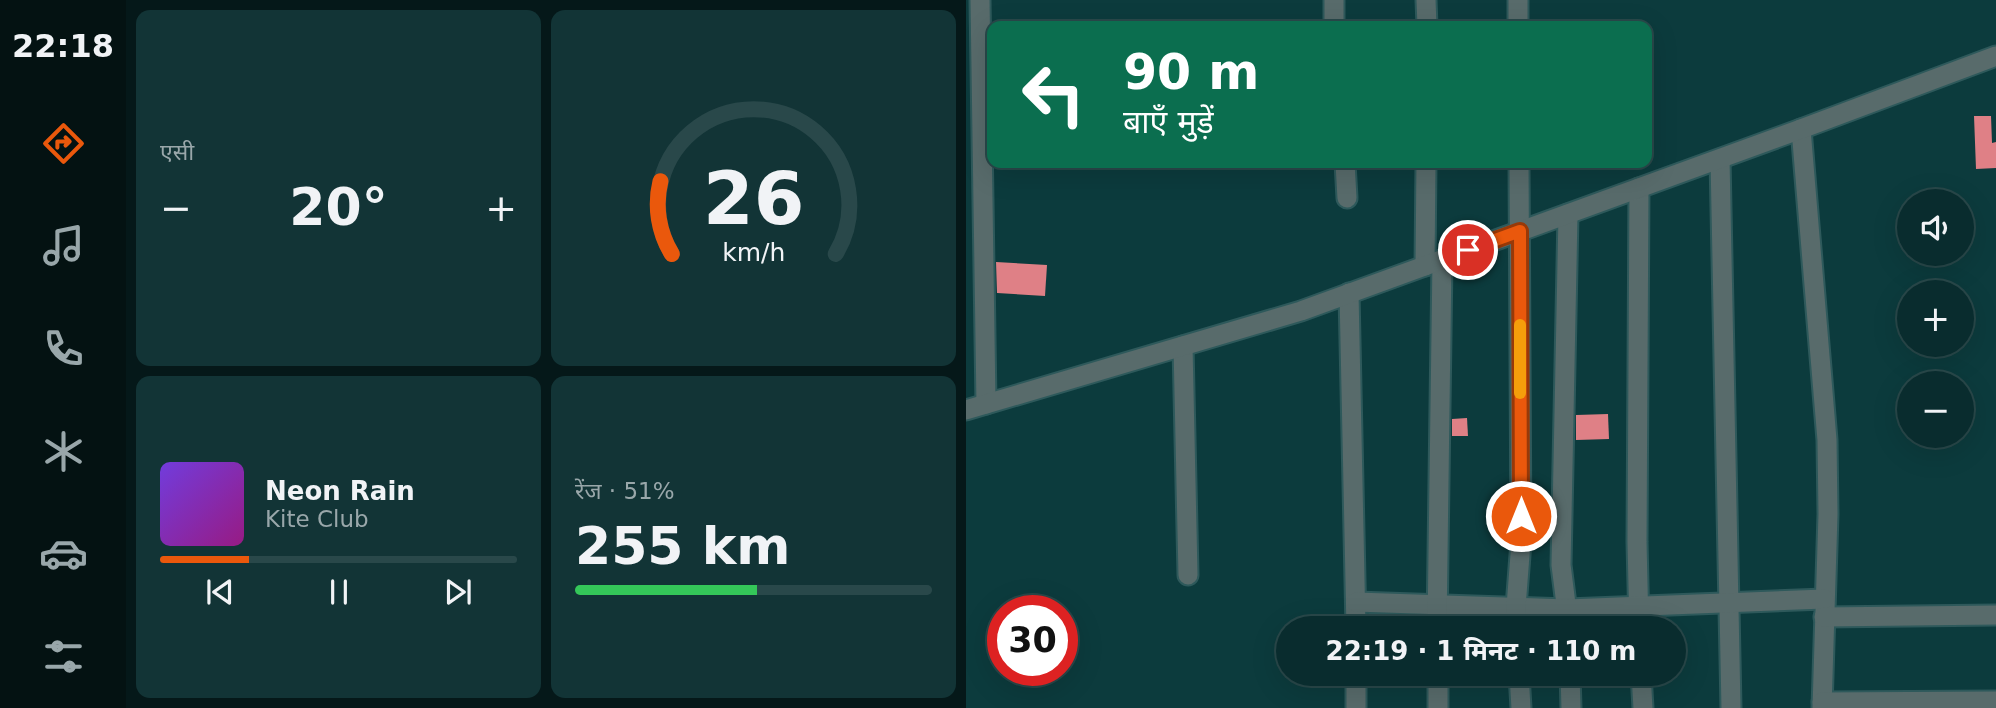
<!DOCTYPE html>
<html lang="hi">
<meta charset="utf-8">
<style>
body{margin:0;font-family:"DejaVu Sans","Noto Sans Devanagari",sans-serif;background:#123436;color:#f1f3f6;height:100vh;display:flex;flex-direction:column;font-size:26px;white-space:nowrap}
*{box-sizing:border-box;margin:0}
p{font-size:23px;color:#99a7aa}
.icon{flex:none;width:38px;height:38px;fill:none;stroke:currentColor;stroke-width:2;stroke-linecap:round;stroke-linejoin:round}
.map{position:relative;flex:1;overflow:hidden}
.sheet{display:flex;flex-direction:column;gap:10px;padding:10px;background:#051819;width:840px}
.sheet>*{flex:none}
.top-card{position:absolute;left:21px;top:21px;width:665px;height:147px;border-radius:14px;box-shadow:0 7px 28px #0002,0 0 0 2px #29484a;background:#0b6e4f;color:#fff;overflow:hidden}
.fabs{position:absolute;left:931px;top:189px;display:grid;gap:14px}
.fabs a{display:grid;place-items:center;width:77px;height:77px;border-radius:50%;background:#092c2e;box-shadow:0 7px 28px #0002,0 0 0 2px #29484a;font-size:35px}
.speed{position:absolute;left:21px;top:595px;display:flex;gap:14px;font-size:35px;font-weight:700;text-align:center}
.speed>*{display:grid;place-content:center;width:91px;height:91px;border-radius:50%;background:#092c2e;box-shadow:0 7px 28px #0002,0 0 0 2px #29484a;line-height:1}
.speed .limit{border:10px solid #d22;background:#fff;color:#111}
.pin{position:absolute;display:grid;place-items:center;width:60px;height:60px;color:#fff;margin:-30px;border:4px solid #fff;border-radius:50%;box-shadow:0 2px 7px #0007}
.me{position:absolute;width:77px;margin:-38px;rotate:0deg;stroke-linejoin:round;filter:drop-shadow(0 0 5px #0008)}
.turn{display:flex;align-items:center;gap:24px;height:147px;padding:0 21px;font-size:32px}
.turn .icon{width:91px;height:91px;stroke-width:2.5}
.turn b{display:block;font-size:49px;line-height:60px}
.big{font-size:52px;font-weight:700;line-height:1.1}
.sheet .widget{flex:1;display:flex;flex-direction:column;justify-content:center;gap:10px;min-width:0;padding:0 24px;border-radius:14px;background:#123436}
.sheet .dial{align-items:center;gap:0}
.dial svg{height:182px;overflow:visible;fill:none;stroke:#29484a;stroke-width:7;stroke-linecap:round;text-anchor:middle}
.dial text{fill:#f1f3f6;stroke:none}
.song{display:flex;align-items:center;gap:21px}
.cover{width:84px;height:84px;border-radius:10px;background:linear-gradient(135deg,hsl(260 70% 55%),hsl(310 70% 35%))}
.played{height:7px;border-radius:4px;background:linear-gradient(90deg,#ea580c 25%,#29484a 25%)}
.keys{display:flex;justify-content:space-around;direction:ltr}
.heat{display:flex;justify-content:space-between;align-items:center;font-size:38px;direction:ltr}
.charge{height:10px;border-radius:5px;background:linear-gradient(90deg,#34c759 51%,#29484a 0)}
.sheet .tiles{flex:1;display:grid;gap:10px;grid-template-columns:repeat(2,1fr)}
.trip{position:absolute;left:310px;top:616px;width:410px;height:70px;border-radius:35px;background:#092c2e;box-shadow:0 7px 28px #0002,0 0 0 2px #29484a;font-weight:700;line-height:70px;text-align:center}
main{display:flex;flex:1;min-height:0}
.menu{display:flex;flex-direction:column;width:126px;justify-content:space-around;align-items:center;background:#041212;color:#99a7aa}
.menu .icon{width:49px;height:49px}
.menu .selected{color:#ea580c}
.menu b{font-size:32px;color:#f1f3f6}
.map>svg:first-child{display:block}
.building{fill:#df8086}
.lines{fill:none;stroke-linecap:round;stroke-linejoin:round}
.minor-casing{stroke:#2e595b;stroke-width:23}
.tertiary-casing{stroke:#2e595b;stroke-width:23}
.minor{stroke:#586b6b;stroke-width:19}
.tertiary{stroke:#586b6b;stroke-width:19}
.route-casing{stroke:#983908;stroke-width:18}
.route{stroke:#ea580c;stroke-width:12}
.slow{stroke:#f59e0b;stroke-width:12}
</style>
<main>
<nav class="menu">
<b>22:18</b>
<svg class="icon selected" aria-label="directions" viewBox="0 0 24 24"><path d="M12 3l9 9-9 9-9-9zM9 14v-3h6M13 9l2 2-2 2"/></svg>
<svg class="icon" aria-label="music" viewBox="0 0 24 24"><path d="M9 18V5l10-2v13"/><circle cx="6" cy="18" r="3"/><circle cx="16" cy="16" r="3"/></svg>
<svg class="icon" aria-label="phone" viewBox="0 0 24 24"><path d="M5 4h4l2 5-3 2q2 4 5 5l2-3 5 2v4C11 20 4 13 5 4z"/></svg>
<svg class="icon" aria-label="climate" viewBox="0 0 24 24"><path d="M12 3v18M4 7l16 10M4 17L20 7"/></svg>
<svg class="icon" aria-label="car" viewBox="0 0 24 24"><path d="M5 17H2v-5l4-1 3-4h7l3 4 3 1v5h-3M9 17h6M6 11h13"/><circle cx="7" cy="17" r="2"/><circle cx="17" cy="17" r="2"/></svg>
<svg class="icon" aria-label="filters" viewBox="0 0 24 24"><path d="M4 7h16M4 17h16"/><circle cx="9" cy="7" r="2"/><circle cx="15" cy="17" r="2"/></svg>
</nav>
<section class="sheet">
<div class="tiles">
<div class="widget"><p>एसी</p>
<div class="heat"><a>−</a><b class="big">20°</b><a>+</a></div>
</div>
<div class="widget dial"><svg viewBox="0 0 100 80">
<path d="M14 69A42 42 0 1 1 86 69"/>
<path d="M14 69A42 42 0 0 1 9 37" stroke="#ea580c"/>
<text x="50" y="56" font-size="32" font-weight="700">26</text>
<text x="50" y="72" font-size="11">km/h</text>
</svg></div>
<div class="widget">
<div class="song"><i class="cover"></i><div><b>Neon Rain</b><p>Kite Club</p></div></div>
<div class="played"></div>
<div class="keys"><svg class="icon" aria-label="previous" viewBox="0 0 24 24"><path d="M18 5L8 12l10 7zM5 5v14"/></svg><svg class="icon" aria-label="pause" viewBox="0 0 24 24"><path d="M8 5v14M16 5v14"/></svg><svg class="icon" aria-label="next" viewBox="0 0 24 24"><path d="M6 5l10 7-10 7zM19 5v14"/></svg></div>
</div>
<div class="widget"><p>रेंज · 51%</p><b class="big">255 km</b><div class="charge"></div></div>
</div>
</section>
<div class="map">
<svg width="1030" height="708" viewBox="0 0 1030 708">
<rect width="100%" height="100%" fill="#0c3b3d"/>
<g class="building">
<path d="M1008,116H1025L1026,143L1030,142V168L1010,169Z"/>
<path d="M30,262L81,265L79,296L31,293Z"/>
<path d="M642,414L643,439L610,440V415Z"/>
<path d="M501,418L502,436H486V419Z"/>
</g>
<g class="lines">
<g class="minor-casing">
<g id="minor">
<path d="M14,0L20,404"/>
<path d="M368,0V26"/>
<path d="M460,0L461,26"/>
<path d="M552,0V26"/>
<path d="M835,129L861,440L862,514L856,708"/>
<path d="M754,159L765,708"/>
<path d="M379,163L381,198"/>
<path d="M673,188L671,542L673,628"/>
<path d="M602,214L595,565L603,628"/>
<path d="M459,266L460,163"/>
<path d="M383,293L390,628"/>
<path d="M217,346L222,575"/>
<path d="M390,602L601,609L858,599"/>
<path d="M858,617L1030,615"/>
<path d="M471,628L476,260"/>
<path d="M551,628L550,607L555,542L553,163"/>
<path d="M472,674V708"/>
<path d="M553,674L555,708"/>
<path d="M604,674L605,708"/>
<path d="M675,674L677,708"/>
<path d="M856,702L1030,701"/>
<path d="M390,708V674"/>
</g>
</g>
<g class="tertiary-casing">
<path id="tertiary" d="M0,410L335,311L835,129L1030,56"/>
</g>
<use href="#minor" class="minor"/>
<use href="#tertiary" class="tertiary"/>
</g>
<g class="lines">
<g class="route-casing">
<path id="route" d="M502,250L554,231L555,516"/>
</g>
<use href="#route" class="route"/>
<path class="slow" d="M554,325V393"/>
</g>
</svg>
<div class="fabs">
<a><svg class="icon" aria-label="sound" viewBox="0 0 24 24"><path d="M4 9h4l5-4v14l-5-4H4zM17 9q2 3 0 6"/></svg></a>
<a>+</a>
<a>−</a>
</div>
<div class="speed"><div class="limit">30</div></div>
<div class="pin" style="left:502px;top:250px;background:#d93025"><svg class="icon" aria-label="arrive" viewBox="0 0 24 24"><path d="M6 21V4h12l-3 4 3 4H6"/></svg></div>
<svg class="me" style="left:555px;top:516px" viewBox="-20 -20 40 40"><circle r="17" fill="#ea580c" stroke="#fff" stroke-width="3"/><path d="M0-11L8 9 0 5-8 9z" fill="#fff"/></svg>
<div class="trip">22:19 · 1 मिनट · 110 m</div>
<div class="top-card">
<div class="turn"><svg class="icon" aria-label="left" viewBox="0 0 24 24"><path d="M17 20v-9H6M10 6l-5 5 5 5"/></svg><div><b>90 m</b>बाएँ मुड़ें</div></div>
</div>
</div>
</main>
